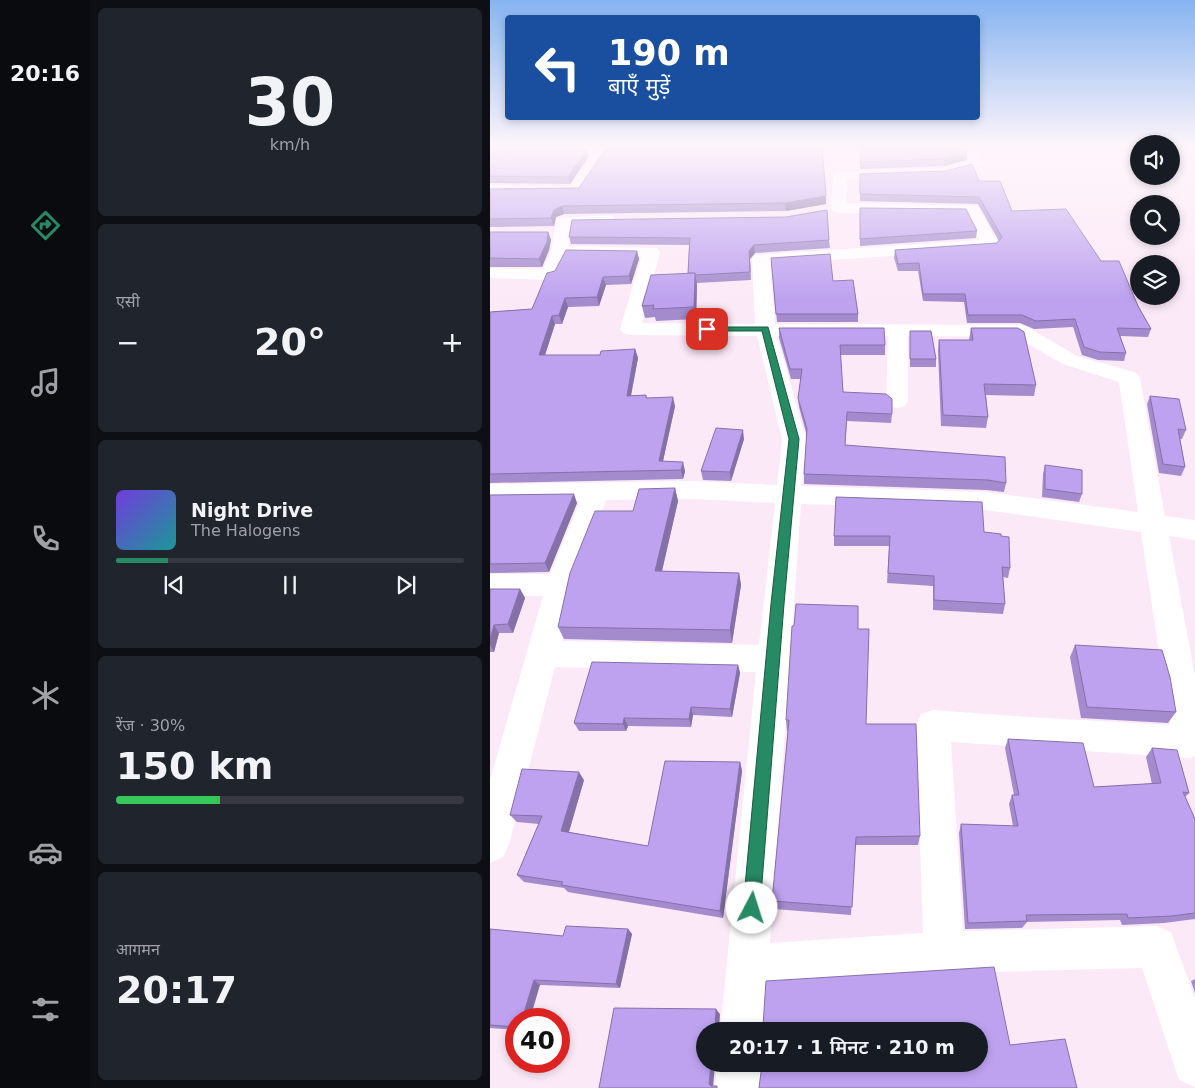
<!DOCTYPE html>
<html lang="hi">
<meta charset="utf-8">
<style>
body{margin:0;font-family:"DejaVu Sans","Noto Sans Devanagari",sans-serif;background:#20242c;color:#f1f3f6;height:100vh;display:flex;flex-direction:column;font-size:19px;white-space:nowrap}
*{box-sizing:border-box;margin:0}
p{font-size:16px;color:#9ea1a6}
.icon{flex:none;width:28px;height:28px;fill:none;stroke:currentColor;stroke-width:2;stroke-linecap:round;stroke-linejoin:round}
.map{position:relative;flex:1;overflow:hidden}
.sheet{display:flex;flex-direction:column;gap:8px;padding:8px;background:#0d0f14;width:400px}
.sheet>*{flex:none}
.banner{position:absolute;left:15px;top:15px;width:475px;height:105px;border-radius:5px;box-shadow:0 2px 8px #0003;background:#1a4fa0;color:#fff;overflow:hidden}
.fabs{position:absolute;left:640px;top:135px;display:grid;gap:10px}
.fabs a{display:grid;place-items:center;width:50px;height:50px;border-radius:50%;background:#171b24;box-shadow:0 2px 8px #0003;font-size:25px}
.speed{position:absolute;left:15px;top:1008px;display:flex;gap:10px;font-size:25px;font-weight:700;text-align:center}
.speed>*{display:grid;place-content:center;width:65px;height:65px;border-radius:50%;background:#171b24;box-shadow:0 2px 8px #0003;line-height:1}
.speed .limit{border:8px solid #d22;background:#fff;color:#111}
.pin{position:absolute;display:grid;place-items:center;width:42px;height:42px;color:#fff;margin:-21px;border-radius:10px;box-shadow:0 2px 8px #0006}
.me{position:absolute;width:55px;margin:-28px;rotate:5deg;stroke-linejoin:round;filter:drop-shadow(0 0 4px #0008)}
.turn{display:flex;align-items:center;gap:18px;height:105px;padding:0 20px;font-size:22px}
.turn .icon{width:65px;height:65px;stroke-width:2.5}
.turn b{display:block;font-size:35px;line-height:42px}
.big{font-size:38px;font-weight:600;line-height:1.1}
.sheet .tile{flex:1;display:flex;flex-direction:column;justify-content:center;gap:8px;min-width:0;padding:0 18px;border-radius:8px;background:#20242c}
.sheet .dial{align-items:center;gap:0}
.dial b{font-size:65px;line-height:1}
.song{display:flex;align-items:center;gap:15px}
.cover{width:60px;height:60px;border-radius:8px;background:linear-gradient(135deg,hsl(260 70% 55%),hsl(180 70% 35%))}
.played{height:5px;border-radius:2px;background:linear-gradient(90deg,#268a64 15%,#363941 15%)}
.keys{display:flex;justify-content:space-around;direction:ltr}
.heat{display:flex;justify-content:space-between;align-items:center;font-size:28px;direction:ltr}
.charge{height:8px;border-radius:4px;background:linear-gradient(90deg,#34c759 30%,#363941 0)}
.trip{position:absolute;left:206px;top:1022px;width:292px;height:50px;border-radius:25px;background:#171b24;box-shadow:0 2px 8px #0003;font-weight:600;line-height:50px;text-align:center}
main{display:flex;flex:1;min-height:0}
.menu{display:flex;flex-direction:column;width:90px;justify-content:space-around;align-items:center;background:#090b0e;color:#9ea1a6}
.menu .icon{width:35px;height:35px}
.menu .current{color:#268a64}
.menu b{font-size:22px;color:#f1f3f6}
.map>svg:first-child{display:block}
.lines{fill:none;stroke-linecap:round;stroke-linejoin:round}
.minor{fill:#fff;fill-rule:evenodd}
.wall{fill:#a38bce}
.shaded-wall{fill:#8571a8}
.building{fill:#bea2f0;stroke:#8571a8}
.route{fill:#268a64;stroke:#195a41}
</style>
<main>
<nav class="menu">
<b>20:16</b>
<svg class="icon current" aria-label="directions" viewBox="0 0 24 24"><path d="M12 3l9 9-9 9-9-9zM9 14v-3h6M13 9l2 2-2 2"/></svg>
<svg class="icon" aria-label="music" viewBox="0 0 24 24"><path d="M9 18V5l10-2v13"/><circle cx="6" cy="18" r="3"/><circle cx="16" cy="16" r="3"/></svg>
<svg class="icon" aria-label="phone" viewBox="0 0 24 24"><path d="M5 4h4l2 5-3 2q2 4 5 5l2-3 5 2v4C11 20 4 13 5 4z"/></svg>
<svg class="icon" aria-label="climate" viewBox="0 0 24 24"><path d="M12 3v18M4 7l16 10M4 17L20 7"/></svg>
<svg class="icon" aria-label="car" viewBox="0 0 24 24"><path d="M5 17H2v-5l4-1 3-4h7l3 4 3 1v5h-3M9 17h6M6 11h13"/><circle cx="7" cy="17" r="2"/><circle cx="17" cy="17" r="2"/></svg>
<svg class="icon" aria-label="filters" viewBox="0 0 24 24"><path d="M4 7h16M4 17h16"/><circle cx="9" cy="7" r="2"/><circle cx="15" cy="17" r="2"/></svg>
</nav>
<section class="sheet">
<div class="tile dial"><b>30</b><p>km/h</p></div>
<div class="tile"><p>एसी</p>
<div class="heat"><a>−</a><b class="big">20°</b><a>+</a></div>
</div>
<div class="tile">
<div class="song"><i class="cover"></i><div><b>Night Drive</b><p>The Halogens</p></div></div>
<div class="played"></div>
<div class="keys"><svg class="icon" aria-label="previous" viewBox="0 0 24 24"><path d="M18 5L8 12l10 7zM5 5v14"/></svg><svg class="icon" aria-label="pause" viewBox="0 0 24 24"><path d="M8 5v14M16 5v14"/></svg><svg class="icon" aria-label="next" viewBox="0 0 24 24"><path d="M6 5l10 7-10 7zM19 5v14"/></svg></div>
</div>
<div class="tile"><p>रेंज · 30%</p><b class="big">150 km</b><div class="charge"></div></div>
<div class="tile"><p>आगमन</p><b class="big">20:17</b></div>
</section>
<div class="map">
<svg width="705" height="1088" viewBox="0 0 705 1088">
<rect width="100%" height="100%" fill="#fce9f7"/>
<g class="lines">
<g class="minor">
<path d="M0,147H112L119,151L91,194L0,195V185L81,186L102,155H0Z"/>
<path d="M471,147H487L494,163L492,166L455,176L357,179V203L488,206L509,245L506,249L280,264L285,324L530,325L537,327L587,356L647,373L650,378L675,516L705,520V540L679,536L705,676V756L700,758L461,742L473,931L666,926L681,932L705,999V1087L689,1080L652,968L454,973L277,986L274,1031H230L266,672L65,667L19,844L13,857L0,863V780L53,596H0V574H60L90,501L0,502V484L204,481L287,485L292,439L267,336L140,335L133,333L130,329L151,257L77,256L66,279L60,280L0,278V268L53,269L61,251L66,221L68,218L118,215L124,217L126,220L124,223L82,226L79,246L167,248L170,252L152,323L265,324L262,259L265,255L489,240L476,214L349,213L343,211L341,208L343,175L345,172L454,168L479,161L476,152ZM287,336H398L396,401L399,406L407,408L415,406L418,401V336L526,337L573,364L629,382L648,512L496,492L312,486L316,439ZM204,499L285,503L269,645L72,641L84,585L116,500ZM311,504L496,510L651,532L680,725L539,717L443,710L431,714L426,725L433,933L280,943Z"/>
<path d="M227,1064H273L271,1088H225Z"/>
</g>
</g>
<g class="wall">
<path d="M115,147H332L336,204L296,211L74,214L66,217L64,226L0,227V189L89,188L116,148Z"/>
<path d="M370,147L477,152V160L454,166L370,169Z"/>
<path d="M0,149L97,150L98,157L80,184L0,183Z"/>
<path d="M370,174L489,181L522,211L611,261L648,306L661,329L658,337L630,336L636,353L634,361L608,360L592,355L583,327L544,329L530,323H477L474,302L433,301L428,271H408L404,258L405,250L507,243L509,241L488,204L370,201Z"/>
<path d="M370,208L487,231L486,238L370,246Z"/>
<path d="M82,220L339,240L340,248L265,253L260,259L261,280L207,283L206,319L166,321L165,317L155,318L152,306L198,273L199,245L81,244L79,237Z"/>
<path d="M0,232H58L61,240L59,250L52,267H0Z"/>
<path d="M147,251L149,259L141,284L116,285L109,306L78,307L72,324H65L55,355H110L145,349L148,358L141,396L156,395L157,398L185,406L173,461L195,471L193,479L0,483V312L42,309Z"/>
<path d="M281,258L343,281L368,314V322H287Z"/>
<path d="M289,328L395,345V355H350L353,392L402,414L401,423L357,421L355,445L516,483L514,492L496,490L314,484V474L317,436L309,407L308,398L311,379H301L289,338Z"/>
<path d="M481,328L546,385L544,396L496,395L498,417L496,428L451,426L448,351L449,340H479Z"/>
<path d="M420,331L446,359V367H420Z"/>
<path d="M660,396L696,430L692,439H690L695,467L691,476L669,473L657,404Z"/>
<path d="M254,439L241,481L213,480L211,471Z"/>
<path d="M555,465L592,494L589,502L552,497L553,474Z"/>
<path d="M185,488L188,501L172,571L249,573L251,585L242,643L74,639L68,627L143,511Z"/>
<path d="M0,495L87,503L59,572L0,573Z"/>
<path d="M494,532L511,536L520,568L518,578L513,577L515,604L513,614L443,610V586L397,583L399,546H344V536Z"/>
<path d="M0,589H30L35,598L23,633H9L4,652H0Z"/>
<path d="M368,629L376,724L430,836L428,845H365L361,915L284,909L282,901L298,731H297L296,720Z"/>
<path d="M585,645L686,712L678,723L591,718L580,657Z"/>
<path d="M248,665L250,673L242,717L203,715L201,727L138,726L136,731H89L84,723Z"/>
<path d="M518,739L604,787L662,784L656,757L662,748L699,793L695,797L705,819V919L674,923L632,925L630,920L537,922L532,928L475,929L469,833L471,824L523,826L519,804L522,795H524L515,748Z"/>
<path d="M250,762L252,771L233,918L78,892L74,888L34,882L27,875L49,824L27,822L20,815L94,780L79,832L158,846Z"/>
<path d="M0,929L73,936L138,929L142,934L130,988L50,985L26,1019V1030L0,1028Z"/>
<path d="M705,979V993L701,981Z"/>
</g>
<g class="shaded-wall">
<path d="M97,150L98,157L80,184L78,177Z"/>
<path d="M477,152V160L454,166V159Z"/>
<path d="M336,196V204L296,211L295,203Z"/>
<path d="M72,206L74,214L66,217L64,226L61,218L64,210Z"/>
<path d="M58,232L61,240L59,250L52,267L49,259Z"/>
<path d="M264,245L265,253L260,259L261,280L259,251Z"/>
<path d="M147,251L149,259L141,284L139,276Z"/>
<path d="M205,273L207,285L206,319L204,307Z"/>
<path d="M113,277L116,285L109,306L107,297Z"/>
<path d="M75,298L78,307L72,324L69,315Z"/>
<path d="M62,316L65,324L52,364L49,355Z"/>
<path d="M145,349L148,358L139,405L137,396Z"/>
<path d="M183,397L185,406L171,470L169,461Z"/>
<path d="M253,430L254,439L241,481L240,472Z"/>
<path d="M193,462L195,471L193,479L191,470Z"/>
<path d="M185,488L188,501L169,584L165,571Z"/>
<path d="M84,494L87,503L59,572L55,563Z"/>
<path d="M249,573L251,585L242,643L240,630Z"/>
<path d="M30,589L35,598L23,633L18,624Z"/>
<path d="M4,625L9,633L4,652L0,645V640Z"/>
<path d="M248,665L250,673L242,717L240,709Z"/>
<path d="M201,707L203,715L201,727L199,719Z"/>
<path d="M134,718L138,726L136,731L133,724Z"/>
<path d="M250,762L252,771L233,918L230,911Z"/>
<path d="M89,772L94,780L77,838L71,831Z"/>
<path d="M138,929L142,934L130,988L126,984Z"/>
<path d="M44,980L50,985L40,1019H32Z"/>
<path d="M226,1009L230,1014L229,1031L225,1027Z"/>
<path d="M221,1064H225L223,1088L219,1084Z"/>
</g>
<g class="building">
<path d="M117,147H332L336,196L295,203L72,206L64,210L61,218L0,219V189L89,188Z"/>
<path d="M371,147H474L477,152L454,159L370,162Z"/>
<path d="M0,149L97,150L78,177L0,176Z"/>
<path d="M482,164L489,181H510L522,211L576,209L611,261H629L648,306L661,329L627,328L636,353L610,352L594,347L585,319L546,321L532,315H478L475,294H433L429,263L408,264L405,250L507,243L512,237L489,197L370,194V174L456,171Z"/>
<path d="M370,208L476,209L487,231L370,239Z"/>
<path d="M337,210L339,240L264,245L259,251L260,272L206,275L205,273H198L200,238L79,237L82,220L296,217Z"/>
<path d="M0,232H58L57,242L49,259L0,258Z"/>
<path d="M76,250L147,251L139,276L113,277L107,297L75,298L69,315L62,316L49,355H110L111,351L145,349L137,396L156,395V398L183,397L169,461L193,462L191,470L0,474V312L42,309L57,273L65,271Z"/>
<path d="M340,254L343,281L363,280L368,314H286L281,258Z"/>
<path d="M205,273L204,307L163,309L164,305L152,306L161,275Z"/>
<path d="M289,328H394L395,345H350L353,392L396,394L402,399V414L357,412L355,445L515,457L516,483L498,480L314,474L317,429L308,398L312,369H300Z"/>
<path d="M481,328H528L534,332L546,385L494,384L498,417L453,415L449,340H483Z"/>
<path d="M420,331H441L446,359H420Z"/>
<path d="M660,396L689,399L696,430L688,429L695,467L673,464Z"/>
<path d="M226,428L253,430L240,472L211,471Z"/>
<path d="M555,465L592,470V494L555,489Z"/>
<path d="M185,488L165,571L249,573L240,630L68,627L80,573L105,511H143L149,489Z"/>
<path d="M84,494L55,563L0,564V495Z"/>
<path d="M346,497L492,502L494,532L511,534V536L519,537L520,568L512,567L515,604L444,600V576L398,573L400,536H344Z"/>
<path d="M0,589H30L18,624L4,625L0,640Z"/>
<path d="M306,604L368,606V629H379L376,724H426L430,836L366,837L362,907L282,901L299,720H296L302,626H304Z"/>
<path d="M585,645L672,650L680,677L686,712L597,707Z"/>
<path d="M102,662L248,665L240,709L201,707L199,719L134,718L133,724L84,723Z"/>
<path d="M518,739L593,743L604,787L671,783L662,748L687,750L699,793L693,792L705,819V913L682,916L638,918L637,914L536,915L537,921L478,923L471,824L528,826L522,795H529Z"/>
<path d="M175,761L250,762L230,911L71,885L73,882L27,875L52,816L20,815L32,769L89,772L71,831L158,846Z"/>
<path d="M76,926L138,929L126,984L44,980L32,1019H26V1027L0,1025V929L73,936Z"/>
<path d="M504,967L520,1045L575,1039L587,1088H269L272,1064H490V1031H269V1027L273,1026L276,981Z"/>
<path d="M124,1008L226,1009L225,1027L233,1028V1031H215V1064H221L219,1084L221,1086H227V1088H109Z"/>
</g>
<linearGradient id="sky" x2="0" y2="1"><stop stop-color="#86b4f1"/><stop offset="0.49" stop-color="#fef5fb"/><stop offset="1" stop-color="#fef5fb" stop-opacity="0"/></linearGradient>
<rect width="705" height="299" fill="url(#sky)"/>
<path class="route" d="M214,327H278L309,439L294,604L270,908L268,914L262,917L256,914L253,908L281,604L299,439L272,331H217L213,329Z"/>
</svg>
<div class="fabs">
<a><svg class="icon" aria-label="sound" viewBox="0 0 24 24"><path d="M4 9h4l5-4v14l-5-4H4zM17 9q2 3 0 6"/></svg></a>
<a><svg class="icon" aria-label="search" viewBox="0 0 24 24"><circle cx="10" cy="10" r="6"/><path d="M15 15l6 6"/></svg></a>
<a><svg class="icon" aria-label="layers" viewBox="0 0 24 24"><path d="M12 4l9 5-9 5-9-5zM3 14l9 5 9-5"/></svg></a>
</div>
<div class="speed"><div class="limit">40</div></div>
<div class="pin" style="left:217px;top:329px;background:#d93025"><svg class="icon" aria-label="arrive" viewBox="0 0 24 24"><path d="M6 21V4h12l-3 4 3 4H6"/></svg></div>
<svg class="me" style="left:262px;top:908px" viewBox="-20 -20 40 40"><circle r="19" fill="#fff"/><path d="M0-13L10 11 0 6-10 11z" fill="#268a64"/></svg>
<div class="trip">20:17 · 1 मिनट · 210 m</div>
<div class="banner">
<div class="turn"><svg class="icon" aria-label="left" viewBox="0 0 24 24"><path d="M17 20v-9H6M10 6l-5 5 5 5"/></svg><div><b>190 m</b>बाएँ मुड़ें</div></div>
</div>
</div>
</main>
